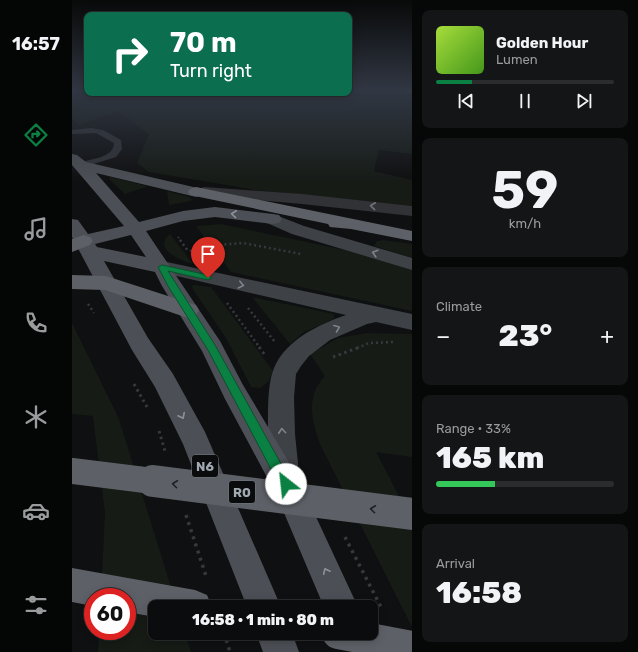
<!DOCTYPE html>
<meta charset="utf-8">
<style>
body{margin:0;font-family:Rubik,sans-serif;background:#141516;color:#f1f3f6;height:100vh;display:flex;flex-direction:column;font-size:15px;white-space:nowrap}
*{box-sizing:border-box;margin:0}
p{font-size:13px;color:#9a9b9d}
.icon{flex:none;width:22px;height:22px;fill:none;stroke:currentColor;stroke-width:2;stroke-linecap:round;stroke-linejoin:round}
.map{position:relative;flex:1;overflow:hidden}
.drawer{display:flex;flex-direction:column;gap:10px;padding:10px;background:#060707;width:226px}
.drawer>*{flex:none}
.hud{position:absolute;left:12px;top:12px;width:268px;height:84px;border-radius:8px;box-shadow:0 2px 10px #0003,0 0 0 1px #2b2c2e;background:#0b6e4f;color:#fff;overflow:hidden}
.speed{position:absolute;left:12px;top:588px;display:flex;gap:8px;font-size:20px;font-weight:700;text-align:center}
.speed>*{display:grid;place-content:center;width:52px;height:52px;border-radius:50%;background:#0b0c0d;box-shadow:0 2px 10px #0003,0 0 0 1px #2b2c2e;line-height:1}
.speed .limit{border:6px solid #d22;background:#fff;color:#111}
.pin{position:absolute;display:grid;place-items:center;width:34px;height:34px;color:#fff;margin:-41px -17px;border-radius:50% 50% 50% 0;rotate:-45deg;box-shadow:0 0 4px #0007}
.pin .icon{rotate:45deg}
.me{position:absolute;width:44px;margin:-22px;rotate:331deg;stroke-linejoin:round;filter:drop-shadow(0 0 3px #0008)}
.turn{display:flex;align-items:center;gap:14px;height:84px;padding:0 20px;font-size:18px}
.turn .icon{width:52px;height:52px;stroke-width:2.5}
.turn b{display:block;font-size:28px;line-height:34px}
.big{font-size:30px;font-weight:800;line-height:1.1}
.drawer .card{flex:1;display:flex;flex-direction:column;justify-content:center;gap:6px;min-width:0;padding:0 14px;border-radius:8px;background:#141516}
.drawer .dial{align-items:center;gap:0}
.dial b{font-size:52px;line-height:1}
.song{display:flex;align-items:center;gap:12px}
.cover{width:48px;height:48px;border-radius:6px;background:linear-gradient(135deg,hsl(80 70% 55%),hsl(100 70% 35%))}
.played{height:4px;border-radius:2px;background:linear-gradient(90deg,#0b8043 20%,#2b2c2e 20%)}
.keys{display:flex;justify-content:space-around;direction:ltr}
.heat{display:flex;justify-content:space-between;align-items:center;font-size:22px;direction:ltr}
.charge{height:6px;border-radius:3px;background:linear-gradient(90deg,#34c759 33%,#2b2c2e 0)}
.trip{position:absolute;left:76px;top:600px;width:230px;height:40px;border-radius:8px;background:#0b0c0d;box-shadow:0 2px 10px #0003,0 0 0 1px #2b2c2e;font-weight:800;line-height:40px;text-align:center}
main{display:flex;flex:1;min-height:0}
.menu{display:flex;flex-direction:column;width:72px;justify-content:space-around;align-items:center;background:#040505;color:#9a9b9d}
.menu .icon{width:28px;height:28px}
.menu .on{color:#0b8043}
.menu b{font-size:18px;color:#f1f3f6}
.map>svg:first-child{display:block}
.green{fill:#161b16}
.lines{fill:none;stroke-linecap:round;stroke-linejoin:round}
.path-far4{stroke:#36393d;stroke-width:1.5;stroke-dasharray:1 1.5;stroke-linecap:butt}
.path-far3{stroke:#36393d;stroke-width:2;stroke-dasharray:1.5 2;stroke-linecap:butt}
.path-far2{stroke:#36393d;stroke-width:2.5;stroke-dasharray:2 3;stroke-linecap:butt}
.path-far1{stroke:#36393d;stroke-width:3;stroke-dasharray:2.5 3.5;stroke-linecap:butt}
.path{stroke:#36393d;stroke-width:3.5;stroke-dasharray:3 4.5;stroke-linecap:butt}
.lane{fill:#303236;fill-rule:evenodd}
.street{fill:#303236;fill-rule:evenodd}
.secondary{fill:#3e4146;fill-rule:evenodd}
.primary{fill:#4c4f55;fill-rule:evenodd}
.highway{fill:#5d6167;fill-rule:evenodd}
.highway-bridge-far1{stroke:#5d6167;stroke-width:26}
.highway-bridge{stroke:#5d6167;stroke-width:32}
.oneway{stroke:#6e737a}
.oneway2{stroke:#8c929b}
.oneway3{stroke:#7e848c}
.oneway4{stroke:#1f2023}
.route{fill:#0b8043;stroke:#07532c}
.labels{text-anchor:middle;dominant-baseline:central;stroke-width:4;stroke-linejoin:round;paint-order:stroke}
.shield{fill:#0a0b0c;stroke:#747980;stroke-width:1}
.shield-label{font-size:13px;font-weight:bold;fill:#a1a8b2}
</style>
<main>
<nav class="menu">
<b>16:57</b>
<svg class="icon on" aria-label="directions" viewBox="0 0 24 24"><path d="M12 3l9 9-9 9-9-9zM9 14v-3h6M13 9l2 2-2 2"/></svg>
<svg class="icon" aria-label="music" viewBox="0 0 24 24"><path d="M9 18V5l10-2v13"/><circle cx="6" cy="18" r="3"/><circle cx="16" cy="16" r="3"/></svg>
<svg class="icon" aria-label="phone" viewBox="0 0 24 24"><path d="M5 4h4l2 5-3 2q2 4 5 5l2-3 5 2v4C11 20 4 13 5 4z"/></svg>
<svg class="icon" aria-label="climate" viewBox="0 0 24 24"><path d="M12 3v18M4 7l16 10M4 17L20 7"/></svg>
<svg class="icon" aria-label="car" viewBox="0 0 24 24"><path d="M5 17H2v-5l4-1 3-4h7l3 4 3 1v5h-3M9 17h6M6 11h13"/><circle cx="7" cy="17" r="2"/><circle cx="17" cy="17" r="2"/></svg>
<svg class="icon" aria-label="filters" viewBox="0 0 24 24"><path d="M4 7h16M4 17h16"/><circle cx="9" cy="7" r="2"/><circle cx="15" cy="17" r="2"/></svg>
</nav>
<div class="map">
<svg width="340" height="652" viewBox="0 0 340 652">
<rect width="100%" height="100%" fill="#0f1011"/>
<g class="green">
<path d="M0,90H15V93H277V90H332L340,99V154L307,150L302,171L340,180V206L184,190L77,172L65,163L77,134L46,111L7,125L0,118Z"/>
<path d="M39,177L74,186V187L53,194L37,179Z"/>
<path d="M95,191L117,197L120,199L119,201L97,205Z"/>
<path d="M149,224L292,254L340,269V311L159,272L124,226Z"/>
<path d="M98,234L121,264C108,261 80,248 98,234Z"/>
<path d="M311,240L340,244V258L302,246L305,241Z"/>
<path d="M121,285L139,287L201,371L197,381L188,388L179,387L154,338L120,288Z"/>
<path d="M180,297L262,314V319L232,332L218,344Z"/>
<path d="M0,323L47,419L105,607H83V633H113L119,652H26L27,631H55V597H29L33,512L21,416L0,414Z"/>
<path d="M295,333L340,334V457L304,452L340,521V627L248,444C240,420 233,397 253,376L238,354L266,338Z"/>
</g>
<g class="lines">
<path class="path-far4" d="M335,90L340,95"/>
<path class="path-far3" d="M106,237L109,241"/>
<g class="path-far2">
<path d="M108,240L116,251"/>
<path d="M118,251L146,245L171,243L229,254"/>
<path d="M155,303L188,348"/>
<path d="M16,304L22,313"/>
<path d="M176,308L203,342"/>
<path d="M285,348L297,343L322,342"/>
</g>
<g class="path-far1">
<path d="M187,347L193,355"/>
<path d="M261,357L288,347"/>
<path d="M62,384L75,407"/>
<path d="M87,431L93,451"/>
</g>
<g class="path">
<path d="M114,515L135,579"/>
<path d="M273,537L310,609"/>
<path d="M152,633L158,652"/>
</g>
<path class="lane" d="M19,128L31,130L49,140L50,149L44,157L12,167H6L5,165L6,163C18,159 42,158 42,143L24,133L0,134V130Z"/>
<path class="street" d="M132,187L230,194L340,206V216L230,204L126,195L124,192L126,189Z"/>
<g class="secondary">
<path d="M201,214L232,226L340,258V270L220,234L195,223L192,219L195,215Z"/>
<path d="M90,261L340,314V330L304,322L295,324L258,340L237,356L229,366L224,374L222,397L223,434L228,483L223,493L213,497L203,493C196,476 197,457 196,439C196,420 195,391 200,374C209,342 245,325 274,315L83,271L80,267L83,263Z"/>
</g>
<g class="primary">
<path d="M0,154L5,155L14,162L130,189L132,192L130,195L124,197L24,173L67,222L111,211L143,207L201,214L207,215L210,219L207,223L201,224L143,217L111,221L74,231L148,341L171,385L224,474L286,607H252L204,494L153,399L130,351L90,286L83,272L32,261L76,338L101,374L133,432L209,607H175L111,444L83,387L60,350L0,237V219L6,220L16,234L52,226L0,165ZM59,235L74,257L25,247L23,244Z"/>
<path d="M184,633H220L227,652H191Z"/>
</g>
<g class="highway">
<path d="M124,187L340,231V241L279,229L258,227L256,224L118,195L116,192L118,189Z"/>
<path d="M12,235L18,237L21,241L18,245L0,252V239Z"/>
<path d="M0,275L34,276L124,305L127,310L124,315L116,318L33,290L0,289Z"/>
<path d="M0,568L123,590L135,595L140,607H83V617L55,612V597H21V606L0,602Z"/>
</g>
<path class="highway-bridge-far1" d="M0,471L89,482"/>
<g class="highway-bridge">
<path d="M81,481L340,514"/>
<path d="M266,633L340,647"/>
</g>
</g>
<defs><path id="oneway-chevron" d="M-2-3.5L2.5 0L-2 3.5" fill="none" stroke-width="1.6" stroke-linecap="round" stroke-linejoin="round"/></defs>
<use class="oneway" href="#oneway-chevron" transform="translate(301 206) rotate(-174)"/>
<g class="oneway2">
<use href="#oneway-chevron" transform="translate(162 214) rotate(-174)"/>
<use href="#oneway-chevron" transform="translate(110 416) rotate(63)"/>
<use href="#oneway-chevron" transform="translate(254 571) rotate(-115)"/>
</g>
<g class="oneway3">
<use href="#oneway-chevron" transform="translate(303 253) rotate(-163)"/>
<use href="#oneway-chevron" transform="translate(169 285) rotate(13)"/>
<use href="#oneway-chevron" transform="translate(265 328) rotate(-22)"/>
<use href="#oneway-chevron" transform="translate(210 431) rotate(-94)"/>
</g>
<g class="oneway4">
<use href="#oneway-chevron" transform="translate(103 484) rotate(-173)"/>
<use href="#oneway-chevron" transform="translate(301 509) rotate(-173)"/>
</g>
<linearGradient id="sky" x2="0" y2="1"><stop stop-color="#080909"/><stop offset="0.5" stop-color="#313743"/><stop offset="1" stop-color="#313743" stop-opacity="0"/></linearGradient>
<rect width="340" height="181" fill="url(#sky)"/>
<path class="route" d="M90,265L136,275L140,278L136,280L96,271L143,345L218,480L220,484L218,488L214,490L209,488L136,350L96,286L86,267Z"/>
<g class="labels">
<g class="shield">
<rect x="120" y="455" width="26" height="22" rx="3"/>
<rect x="157" y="481" width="26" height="22" rx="3"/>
</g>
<g class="shield-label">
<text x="133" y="466">N6</text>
<text x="170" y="492">R0</text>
</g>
</g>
</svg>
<div class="speed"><div class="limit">60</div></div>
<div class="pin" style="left:136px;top:278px;background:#d93025"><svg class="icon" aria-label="arrive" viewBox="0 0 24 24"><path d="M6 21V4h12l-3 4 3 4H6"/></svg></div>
<svg class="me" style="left:214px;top:484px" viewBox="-20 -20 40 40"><circle r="19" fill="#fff"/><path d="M0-13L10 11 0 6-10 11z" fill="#0b8043"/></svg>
<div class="trip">16:58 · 1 min · 80 m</div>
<div class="hud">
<div class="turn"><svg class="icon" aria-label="right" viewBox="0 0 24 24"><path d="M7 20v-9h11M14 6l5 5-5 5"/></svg><div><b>70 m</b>Turn right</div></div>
</div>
</div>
<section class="drawer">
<div class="card">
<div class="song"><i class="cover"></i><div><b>Golden Hour</b><p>Lumen</p></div></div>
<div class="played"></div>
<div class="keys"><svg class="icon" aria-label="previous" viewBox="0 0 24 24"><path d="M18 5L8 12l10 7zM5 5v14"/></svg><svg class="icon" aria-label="pause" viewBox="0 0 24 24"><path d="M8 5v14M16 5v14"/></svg><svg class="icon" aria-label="next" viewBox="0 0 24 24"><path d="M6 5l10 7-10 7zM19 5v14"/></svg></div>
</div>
<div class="card dial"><b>59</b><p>km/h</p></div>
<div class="card"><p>Climate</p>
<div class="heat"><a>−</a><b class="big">23°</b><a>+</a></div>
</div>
<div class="card"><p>Range · 33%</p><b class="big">165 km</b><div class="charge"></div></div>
<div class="card"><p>Arrival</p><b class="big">16:58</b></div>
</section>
</main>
